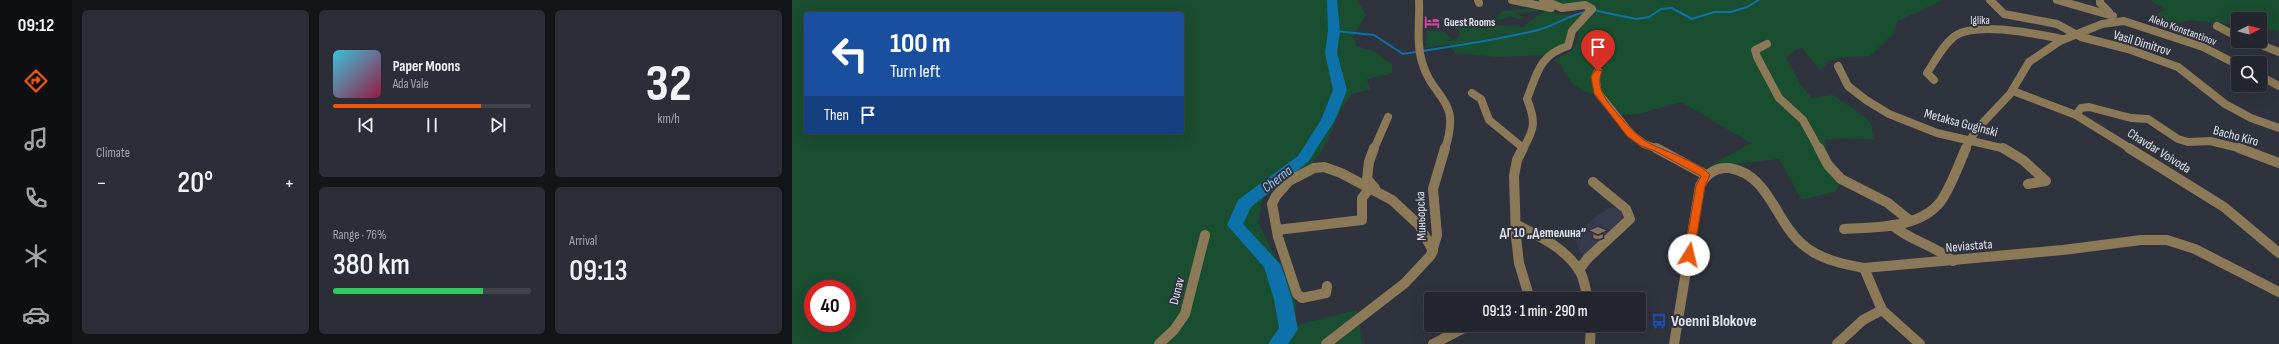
<!DOCTYPE html>
<meta charset="utf-8">
<style>
body{margin:0;font-family:"Sofia Sans Condensed",sans-serif;background:#2b2e36;color:#f1f3f6;height:100vh;display:flex;flex-direction:column;font-size:15px;white-space:nowrap}
*{box-sizing:border-box;margin:0}
p{font-size:13px;color:#a3a5aa}
.icon{flex:none;width:22px;height:22px;fill:none;stroke:currentColor;stroke-width:2;stroke-linecap:round;stroke-linejoin:round}
.map{position:relative;flex:1;overflow:hidden}
.drawer{display:flex;flex-direction:column;gap:10px;padding:10px;background:#131519;width:720px}
.drawer>*{flex:none}
.top-card{position:absolute;left:12px;top:12px;width:380px;height:122px;border-radius:4px;box-shadow:0 4px 16px #0002,0 0 0 1px #40434a;background:#1a4fa0;color:#fff;overflow:hidden}
.needle{width:26px;rotate:84deg}
.controls{position:absolute;left:1439px;top:12px;display:grid;gap:8px}
.controls a{display:grid;place-items:center;width:36px;height:36px;border-radius:4px;background:#23262e;box-shadow:0 4px 16px #0002,0 0 0 1px #40434a;font-size:20px}
.speed{position:absolute;left:12px;top:280px;display:flex;gap:8px;font-size:20px;font-weight:700;text-align:center}
.speed>*{display:grid;place-content:center;width:52px;height:52px;border-radius:50%;background:#23262e;box-shadow:0 4px 16px #0002,0 0 0 1px #40434a;line-height:1}
.speed .limit{border:6px solid #d22;background:#fff;color:#111}
.pin{position:absolute;display:grid;place-items:center;width:34px;height:34px;color:#fff;margin:-41px -17px;border-radius:50% 50% 50% 0;rotate:-45deg;box-shadow:0 0 4px #0007}
.pin .icon{rotate:45deg}
.me{position:absolute;width:44px;margin:-22px;rotate:9deg;stroke-linejoin:round;filter:drop-shadow(0 0 3px #0008)}
.turn{display:flex;align-items:center;gap:14px;height:84px;padding:0 20px;font-size:18px}
.turn .icon{width:52px;height:52px;stroke-width:2.5}
.turn b{display:block;font-size:28px;line-height:34px}
.then{display:flex;align-items:center;height:38px;padding:0 20px;background:#0003;gap:8px;font-size:15px}
.big{font-size:30px;font-weight:600;line-height:1.1}
.drawer .widget{flex:1;display:flex;flex-direction:column;justify-content:center;gap:6px;min-width:0;padding:0 14px;border-radius:6px;background:#2b2e36}
.drawer .dial{align-items:center;gap:0}
.dial b{font-size:52px;line-height:1}
.song{display:flex;align-items:center;gap:12px}
.cover{width:48px;height:48px;border-radius:6px;background:linear-gradient(135deg,hsl(190 70% 55%),hsl(340 70% 35%))}
.played{height:4px;border-radius:2px;background:linear-gradient(90deg,#ea580c 75%,#40434a 75%)}
.keys{display:flex;justify-content:space-around;direction:ltr}
.heat{display:flex;justify-content:space-between;align-items:center;font-size:22px;direction:ltr}
.charge{height:6px;border-radius:3px;background:linear-gradient(90deg,#34c759 76%,#40434a 0)}
.drawer .tiles{flex:1;display:grid;gap:10px;grid-template-columns:repeat(3,1fr)}
.widget:first-child{grid-row:span 2}
.trip{position:absolute;left:632px;top:292px;width:222px;height:40px;border-radius:4px;background:#23262e;box-shadow:0 4px 16px #0002,0 0 0 1px #40434a;font-weight:600;line-height:40px;text-align:center}
main{display:flex;flex:1;min-height:0}
.dock{display:flex;flex-direction:column;width:72px;justify-content:space-around;align-items:center;background:#0e0f12;color:#a3a5aa}
.dock .icon{width:28px;height:28px}
.dock .on{color:#ea580c}
.dock b{font-size:18px;color:#f1f3f6}
.map>svg:first-child{display:block}
.built{fill:#363c4d}
.green{fill:#1a4e30;fill-rule:evenodd}
.lines{fill:none;stroke-linecap:round;stroke-linejoin:round}
.stream{stroke:#0d72a9;stroke-width:2}
.river{fill:#0d72a9;fill-rule:evenodd}
.minor-far1{stroke:#8c7957;stroke-width:8}
.minor{stroke:#8c7957;stroke-width:10}
.route{fill:#ea580c;stroke:#983908}
.labels{text-anchor:middle;dominant-baseline:central;stroke-width:4;stroke-linejoin:round;paint-order:stroke}
.far-street-label{font-size:11px;fill:#e2e5ec;stroke:#2f333e}
.far-poi-label{font-size:11px;font-weight:bold;fill:#e2e5ec;stroke:#2f333e;text-anchor:start}
.street-label{font-size:13px;fill:#e2e5ec;stroke:#2f333e}
.poi-label{font-size:13px;font-weight:bold;fill:#e2e5ec;stroke:#2f333e;text-anchor:end}
.water-label{font-size:14px;font-style:italic;fill:#8dcbf8;stroke:#2f333e}
.near-poi-label{font-size:16px;font-weight:bold;fill:#e2e5ec;stroke:#2f333e;text-anchor:start}
</style>
<main>
<nav class="dock">
<b>09:12</b>
<svg class="icon on" aria-label="directions" viewBox="0 0 24 24"><path d="M12 3l9 9-9 9-9-9zM9 14v-3h6M13 9l2 2-2 2"/></svg>
<svg class="icon" aria-label="music" viewBox="0 0 24 24"><path d="M9 18V5l10-2v13"/><circle cx="6" cy="18" r="3"/><circle cx="16" cy="16" r="3"/></svg>
<svg class="icon" aria-label="phone" viewBox="0 0 24 24"><path d="M5 4h4l2 5-3 2q2 4 5 5l2-3 5 2v4C11 20 4 13 5 4z"/></svg>
<svg class="icon" aria-label="climate" viewBox="0 0 24 24"><path d="M12 3v18M4 7l16 10M4 17L20 7"/></svg>
<svg class="icon" aria-label="car" viewBox="0 0 24 24"><path d="M5 17H2v-5l4-1 3-4h7l3 4 3 1v5h-3M9 17h6M6 11h13"/><circle cx="7" cy="17" r="2"/><circle cx="17" cy="17" r="2"/></svg>
</nav>
<section class="drawer">
<div class="tiles">
<div class="widget"><p>Climate</p>
<div class="heat"><a>−</a><b class="big">20°</b><a>+</a></div>
</div>
<div class="widget">
<div class="song"><i class="cover"></i><div><b>Paper Moons</b><p>Ada Vale</p></div></div>
<div class="played"></div>
<div class="keys"><svg class="icon" aria-label="previous" viewBox="0 0 24 24"><path d="M18 5L8 12l10 7zM5 5v14"/></svg><svg class="icon" aria-label="pause" viewBox="0 0 24 24"><path d="M8 5v14M16 5v14"/></svg><svg class="icon" aria-label="next" viewBox="0 0 24 24"><path d="M6 5l10 7-10 7zM19 5v14"/></svg></div>
</div>
<div class="widget dial"><b>32</b><p>km/h</p></div>
<div class="widget"><p>Range · 76%</p><b class="big">380 km</b><div class="charge"></div></div>
<div class="widget"><p>Arrival</p><b class="big">09:13</b></div>
</div>
</section>
<div class="map">
<svg width="1487" height="344" viewBox="0 0 1487 344">
<rect width="100%" height="100%" fill="#2f333e"/>
<path class="built" d="M825,207L837,220L794,261L786,248L784,238L798,221L817,208Z"/>
<g class="green">
<path d="M0,0H565L574,15L561,37L565,46L584,52L600,65V73L575,79L578,89L560,94L548,111L533,146L515,170L471,195L466,223L494,277L504,304L501,326L565,310L570,344H0ZM14,14H390V132H14ZM21,289H55V323H21Z"/>
<path d="M758,0H1151L1106,21L1101,34L1078,56L1054,57L1037,61L1028,70L1010,48L1003,50L994,58L1009,85L1020,98L1041,95L1066,112L1079,123L1083,140L1050,138L1032,140L1039,161L1052,178L1042,192L1010,200L987,159L916,167L959,143L889,102L847,114L830,115L810,94C792,97 775,82 769,64L761,61L782,49L785,43L786,30L803,11V7H777Z"/>
<path d="M1358,0H1487V31L1468,28V19H1446V25L1397,20L1381,25L1359,16L1374,10Z"/>
<path d="M754,3L765,14L785,15L790,18L777,42L759,55L704,57L663,53L657,44L634,48L635,30L653,32L660,40L666,37L668,32L659,25L691,28L703,25L730,27L754,10L749,8L745,11L725,13L723,15L733,17L727,19L719,16L709,20L703,19L710,11L742,8Z"/>
</g>
<g class="lines">
<g class="stream">
<path d="M801,10L844,19L857,17L869,9L880,8L900,19L922,12H939L955,7L967,0"/>
<path d="M542,31L582,35L611,54C656,47 702,41 746,30C763,26 776,15 794,12"/>
</g>
<path class="river" d="M535,0H545L548,31L545,53L555,90L543,120L516,162L459,207L451,224L489,265L500,299L506,329L496,344H476L487,328L482,299L472,267L435,225L446,200L506,156L529,120L541,90L533,53L536,31Z"/>
<g class="minor-far1">
<path d="M627,0C628,20 624,42 630,62C641,101 670,97 653,149"/>
<path d="M686,0L687,3"/>
<path d="M720,0L759,8"/>
<path d="M1198,0L1212,14L1265,24L1289,37L1336,49L1386,67L1433,104L1459,118L1487,128"/>
<path d="M1265,0L1321,16"/>
<path d="M1308,0V3L1317,12"/>
<path d="M1425,26L1446,37"/>
<path d="M1459,41L1487,52"/>
<path d="M975,44L963,50L965,57L987,98L1011,120L1027,149"/>
<path d="M1046,66L1056,86L1074,100L1097,114L1145,133L1214,149"/>
<path d="M806,71L803,77L806,93L839,134L852,144L866,149"/>
<path d="M1468,76L1487,86"/>
<path d="M1142,80L1135,73C1143,61 1151,45 1163,36C1185,21 1245,34 1270,39"/>
<path d="M1221,91L1284,115L1339,149"/>
<path d="M680,93L689,99L697,120L730,147"/>
<path d="M1284,115L1289,108L1297,107L1339,118L1356,119L1386,139L1396,142L1418,141L1451,149"/>
<path d="M582,149L596,117"/>
<path d="M731,149C743,128 744,122 735,99C745,74 747,55 776,46L780,31L800,9L793,5L770,8L751,0"/>
<path d="M1173,149L1184,130L1218,94L1237,62L1268,41L1310,24L1332,21L1411,47L1446,65"/>
</g>
<g class="minor">
<path d="M582,148L577,162L575,179L583,188"/>
<path d="M731,148L725,160L722,176L724,237L727,263L737,296L734,299"/>
<path d="M864,148L914,175"/>
<path d="M1027,148L1036,165L1049,179L1096,203L1117,220"/>
<path d="M1211,148L1231,160L1254,181L1236,184"/>
<path d="M1337,148L1432,207L1487,253"/>
<path d="M1447,148L1487,163"/>
<path d="M725,225C747,236 775,249 788,272C793,280 793,290 796,299"/>
<path d="M1100,225C1118,241 1143,245 1161,261"/>
<path d="M1052,229C1083,227 1128,229 1149,201C1160,185 1166,166 1174,148"/>
<path d="M485,230L570,220V198L578,188"/>
<path d="M1072,268L1090,310L1128,344"/>
<path d="M787,270L795,259L838,219L834,209L801,182"/>
<path d="M535,286L534,293L510,298L505,294L486,237L480,204L484,196L497,181L522,168L532,167L549,173L600,200L627,225L641,251"/>
<path d="M367,344L382,330L393,314L413,235"/>
<path d="M534,344L613,283L639,255L645,235L641,189L653,148"/>
<path d="M641,344L670,329L685,325"/>
<path d="M798,344L799,325"/>
<path d="M882,344L908,186C914,174 923,167 937,168C977,174 983,221 1010,244C1027,259 1050,264 1072,268L1271,250L1349,240H1375L1403,249L1487,292"/>
<path d="M1045,344L1071,320L1090,310"/>
</g>
</g>
<path class="route" d="M804,69L810,71C807,78 807,85 810,92C814,103 845,137 855,142C871,151 908,162 918,175L913,186L901,258L897,259L892,255L904,186L909,176L863,151L849,146L835,136L802,93L799,77Z"/>
<defs>
<g id="hotel-bare" transform="scale(1.2)"><path d="M-6-4.5h1.5V1H6V5H4.5V3h-9V5H-6ZM-4 0a1.8 1.8 0 1 1 3.6 0ZM.5 0V-2.5h3Q6-2.5 6 0Z" fill="#d1479c" stroke="#2f333e" stroke-width="2.5" paint-order="stroke"/></g>
<g id="school-bare" transform="scale(1.2)"><path d="M0-5L7-2L0 1L-7-2ZM-4 1L0 2.5L4 1V4Q0 6-4 4Z" fill="#8d6e63" stroke="#2f333e" stroke-width="2.5" paint-order="stroke"/></g>
<g id="bus-bare" transform="scale(1.2)"><path d="M-5-6H5V4H4V6H2V4H-2V6H-4V4H-5ZM-3.5-4V0h7V-4ZM-3.5 1.2v1.5H-2V1.2ZM2 1.2v1.5H3.5V1.2Z" fill="#1a4fb4" stroke="#2f333e" stroke-width="2.5" paint-order="stroke"/></g>
</defs>
<g fill-rule="evenodd">
<use href="#hotel-bare" x="640" y="22"/>
<use href="#school-bare" x="806" y="233"/>
<use href="#bus-bare" x="867" y="321"/>
</g>
<g class="labels">
<g class="far-street-label">
<text x="1188" y="20">Iglika</text>
<text transform="translate(1391 30) rotate(20)">Aleko Konstantinov</text>
</g>
<g class="far-poi-label">
<text x="652" y="22">Guest Rooms</text>
</g>
<g class="street-label">
<text transform="translate(1350 43) rotate(17)">Vasil Dimitrov</text>
<text transform="translate(1169 123) rotate(15)">Metaksa Guginski</text>
<text transform="translate(1444 136) rotate(15)">Bacho Kiro</text>
<text transform="translate(1367 151) rotate(32)">Chavdar Voivoda</text>
<text transform="translate(629 216) rotate(-92)">Миньорска</text>
<text transform="translate(1177 246) rotate(-5)">Neviastata</text>
<text transform="translate(385 291) rotate(-76)">Dunav</text>
</g>
<g class="poi-label">
<text x="794" y="233">ДГ 10 „Детелина“</text>
</g>
<g class="water-label">
<text transform="translate(485 179) rotate(-38)">Cherna</text>
</g>
<g class="near-poi-label">
<text x="879" y="321">Voenni Blokove</text>
</g>
</g>
</svg>
<div class="controls">
<a><svg class="needle" viewBox="-14 -14 28 28"><path d="M0-13l5 13h-10z" fill="#e53935"/><path d="M0 13l5-13h-10z" fill="#a3a5aa"/></svg></a>
<a><svg class="icon" aria-label="search" viewBox="0 0 24 24"><circle cx="10" cy="10" r="6"/><path d="M15 15l6 6"/></svg></a>
</div>
<div class="speed"><div class="limit">40</div></div>
<div class="pin" style="left:806px;top:71px;background:#d93025"><svg class="icon" aria-label="arrive" viewBox="0 0 24 24"><path d="M6 21V4h12l-3 4 3 4H6"/></svg></div>
<svg class="me" style="left:897px;top:255px" viewBox="-20 -20 40 40"><circle r="19" fill="#fff"/><path d="M0-13L10 11 0 6-10 11z" fill="#ea580c"/></svg>
<div class="trip">09:13 · 1 min · 290 m</div>
<div class="top-card">
<div class="turn"><svg class="icon" aria-label="left" viewBox="0 0 24 24"><path d="M17 20v-9H6M10 6l-5 5 5 5"/></svg><div><b>100 m</b>Turn left</div></div>
<div class="then">Then<svg class="icon" aria-label="arrive" viewBox="0 0 24 24"><path d="M6 21V4h12l-3 4 3 4H6"/></svg></div>
</div>
</div>
</main>
